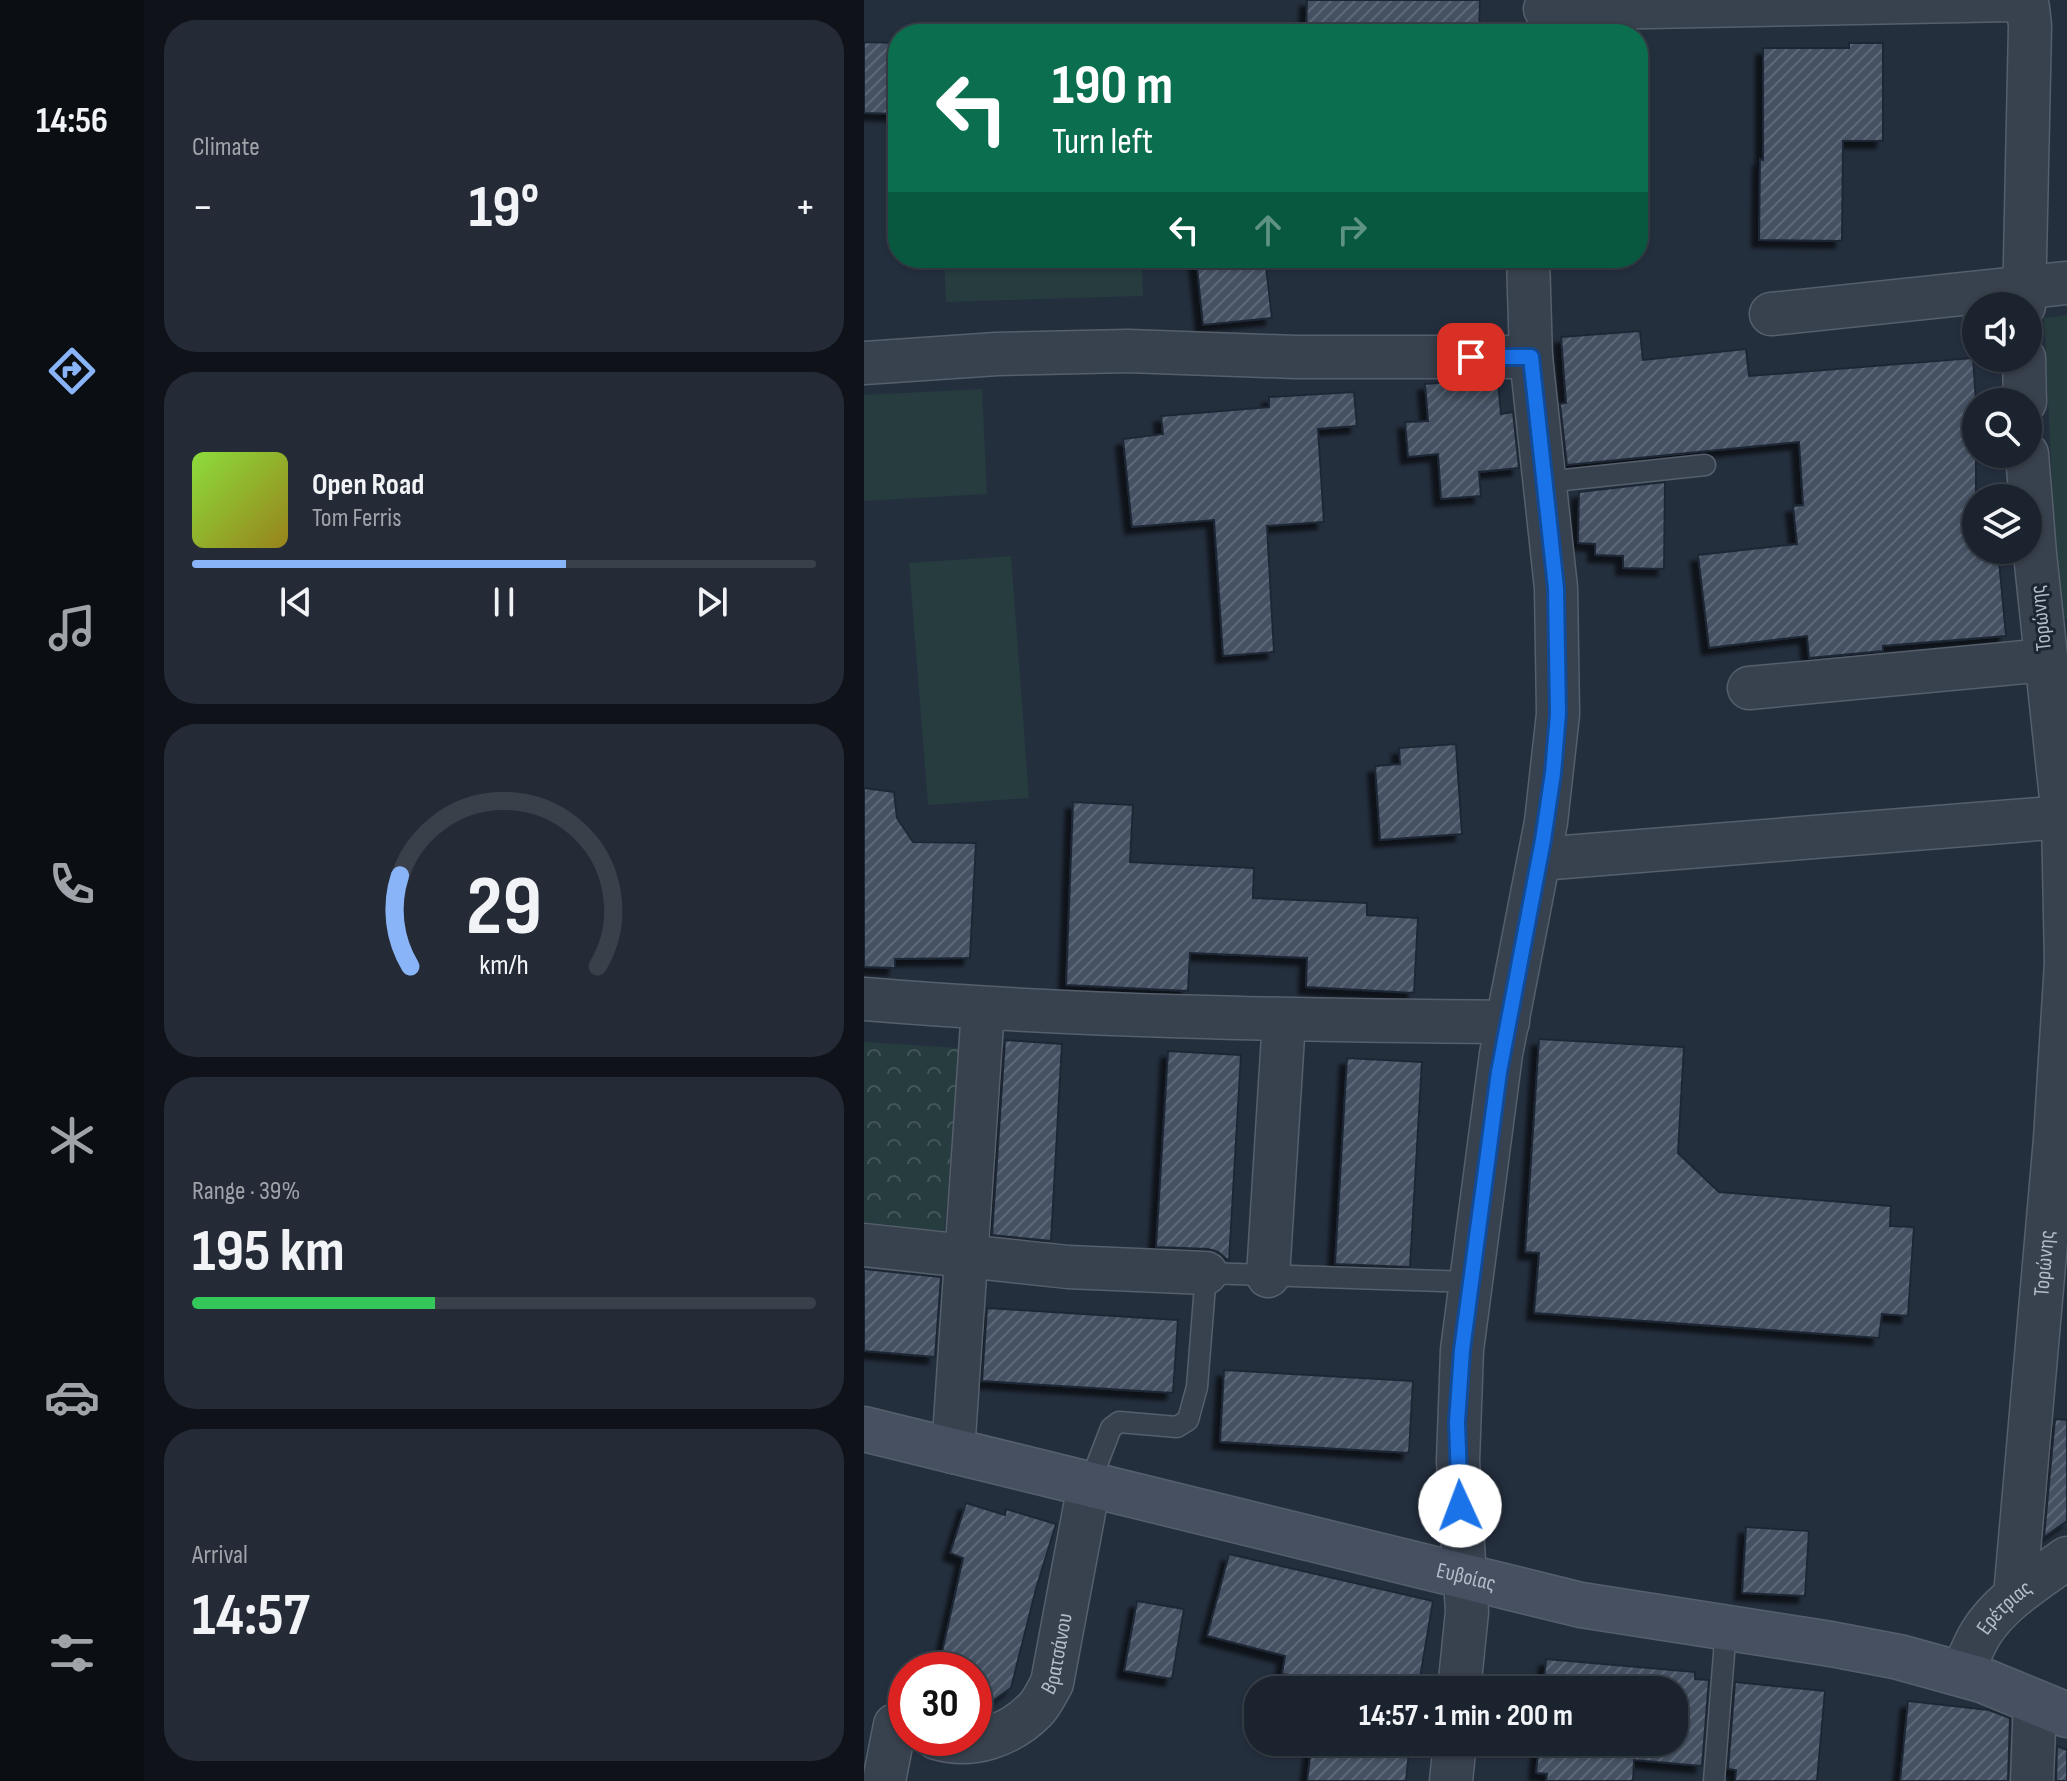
<!DOCTYPE html>
<meta charset="utf-8">
<style>
body{margin:0;font-family:"Sofia Sans Condensed",sans-serif;background:#242b36;color:#f1f3f6;height:100vh;display:flex;flex-direction:column;font-size:30px;white-space:nowrap}
*{box-sizing:border-box;margin:0}
p{font-size:26px;color:#a0a4aa}
.icon{flex:none;width:44px;height:44px;fill:none;stroke:currentColor;stroke-width:2;stroke-linecap:round;stroke-linejoin:round}
.map{position:relative;flex:1;overflow:hidden}
.details{display:flex;flex-direction:column;gap:20px;padding:20px;background:#0f1319;width:720px}
.details>*{flex:none}
.hud{position:absolute;left:24px;top:24px;width:760px;height:244px;border-radius:32px;box-shadow:0 2px 6px #0004,0 0 0 2px #39404a;background:#0b6e4f;color:#fff;overflow:hidden}
.buttons{position:absolute;left:1098px;top:292px;display:grid;gap:16px}
.buttons a{display:grid;place-items:center;width:80px;height:80px;border-radius:50%;background:#1b232e;box-shadow:0 2px 6px #0004,0 0 0 2px #39404a;font-size:40px}
.speed{position:absolute;left:24px;top:1652px;display:flex;gap:16px;font-size:40px;font-weight:700;text-align:center}
.speed>*{display:grid;place-content:center;width:104px;height:104px;border-radius:50%;background:#1b232e;box-shadow:0 2px 6px #0004,0 0 0 2px #39404a;line-height:1}
.speed .limit{border:12px solid #d22;background:#fff;color:#111}
.pin{position:absolute;display:grid;place-items:center;width:68px;height:68px;color:#fff;margin:-34px;border-radius:16px;box-shadow:0 4px 12px #0006}
.me{position:absolute;width:88px;margin:-44px;rotate:358deg;stroke-linejoin:round;filter:drop-shadow(0 0 6px #0008)}
.turn{display:flex;align-items:center;gap:28px;height:168px;padding:0 32px;font-size:36px}
.turn .icon{width:104px;height:104px;stroke-width:2.5}
.turn b{display:block;font-size:56px;line-height:68px}
.lanes{display:flex;align-items:center;height:76px;padding:0 32px;background:#0003;justify-content:center;gap:40px;direction:ltr}
.lanes .off{opacity:.35}
.big{font-size:60px;font-weight:700;line-height:1.1}
.details .tile{flex:1;display:flex;flex-direction:column;justify-content:center;gap:12px;min-width:0;padding:0 28px;border-radius:32px;background:#242b36}
.details .dial{align-items:center;gap:0}
.dial svg{height:208px;overflow:visible;fill:none;stroke:#39404a;stroke-width:7;stroke-linecap:round;text-anchor:middle}
.dial text{fill:#f1f3f6;stroke:none}
.song{display:flex;align-items:center;gap:24px}
.cover{width:96px;height:96px;border-radius:12px;background:linear-gradient(135deg,hsl(90 70% 55%),hsl(50 70% 35%))}
.played{height:8px;border-radius:4px;background:linear-gradient(90deg,#8ab4f8 60%,#39404a 60%)}
.keys{display:flex;justify-content:space-around;direction:ltr}
.heat{display:flex;justify-content:space-between;align-items:center;font-size:44px;direction:ltr}
.charge{height:12px;border-radius:6px;background:linear-gradient(90deg,#34c759 39%,#39404a 0)}
.trip{position:absolute;left:380px;top:1676px;width:444px;height:80px;border-radius:32px;background:#1b232e;box-shadow:0 2px 6px #0004,0 0 0 2px #39404a;font-weight:700;line-height:80px;text-align:center}
main{display:flex;flex:1;min-height:0}
.tab-bar{display:flex;flex-direction:column;width:144px;justify-content:space-around;align-items:center;background:#0b0e12;color:#a0a4aa}
.tab-bar .icon{width:56px;height:56px}
.tab-bar .on{color:#8ab4f8}
.tab-bar b{font-size:36px;color:#f1f3f6}
.map>svg:first-child{display:block}
.forest{fill:url(#forest-crowns)}
.pitch{fill:#263c3f}
.building{fill:url(#building-hatch);stroke:#1f2835;stroke-width:2;filter:url(#shadow)}
.lines{fill:none;stroke-linecap:round;stroke-linejoin:round}
.service-casing{stroke:#565f6c;stroke-width:23}
.minor-casing{stroke:#565f6c;stroke-width:45}
.secondary-casing{stroke:#565f6c;stroke-width:47}
.service{stroke:#38414e;stroke-width:20}
.minor{stroke:#38414e;stroke-width:42}
.secondary{stroke:#465061;stroke-width:44}
.route-casing{stroke:#114b97;stroke-width:20}
.route{stroke:#1a73e8;stroke-width:14}
.labels{text-anchor:middle;dominant-baseline:central;stroke-width:6;stroke-linejoin:round;paint-order:stroke}
.street-label{font-size:22px;fill:#b4bcc9;stroke:#1d2633}
</style>
<main>
<nav class="tab-bar">
<b>14:56</b>
<svg class="icon on" aria-label="directions" viewBox="0 0 24 24"><path d="M12 3l9 9-9 9-9-9zM9 14v-3h6M13 9l2 2-2 2"/></svg>
<svg class="icon" aria-label="music" viewBox="0 0 24 24"><path d="M9 18V5l10-2v13"/><circle cx="6" cy="18" r="3"/><circle cx="16" cy="16" r="3"/></svg>
<svg class="icon" aria-label="phone" viewBox="0 0 24 24"><path d="M5 4h4l2 5-3 2q2 4 5 5l2-3 5 2v4C11 20 4 13 5 4z"/></svg>
<svg class="icon" aria-label="climate" viewBox="0 0 24 24"><path d="M12 3v18M4 7l16 10M4 17L20 7"/></svg>
<svg class="icon" aria-label="car" viewBox="0 0 24 24"><path d="M5 17H2v-5l4-1 3-4h7l3 4 3 1v5h-3M9 17h6M6 11h13"/><circle cx="7" cy="17" r="2"/><circle cx="17" cy="17" r="2"/></svg>
<svg class="icon" aria-label="filters" viewBox="0 0 24 24"><path d="M4 7h16M4 17h16"/><circle cx="9" cy="7" r="2"/><circle cx="15" cy="17" r="2"/></svg>
</nav>
<section class="details">
<div class="tile"><p>Climate</p>
<div class="heat"><a>−</a><b class="big">19°</b><a>+</a></div>
</div>
<div class="tile">
<div class="song"><i class="cover"></i><div><b>Open Road</b><p>Tom Ferris</p></div></div>
<div class="played"></div>
<div class="keys"><svg class="icon" aria-label="previous" viewBox="0 0 24 24"><path d="M18 5L8 12l10 7zM5 5v14"/></svg><svg class="icon" aria-label="pause" viewBox="0 0 24 24"><path d="M8 5v14M16 5v14"/></svg><svg class="icon" aria-label="next" viewBox="0 0 24 24"><path d="M6 5l10 7-10 7zM19 5v14"/></svg></div>
</div>
<div class="tile dial"><svg viewBox="0 0 100 80">
<path d="M14 69A42 42 0 1 1 86 69"/>
<path d="M14 69A42 42 0 0 1 10 34" stroke="#8ab4f8"/>
<text x="50" y="56" font-size="32" font-weight="700">29</text>
<text x="50" y="72" font-size="11">km/h</text>
</svg></div>
<div class="tile"><p>Range · 39%</p><b class="big">195 km</b><div class="charge"></div></div>
<div class="tile"><p>Arrival</p><b class="big">14:57</b></div>
</section>
<div class="map">
<svg width="1203" height="1781" viewBox="0 0 1203 1781">
<defs>
<pattern id="forest-crowns" width="20" height="18" patternUnits="userSpaceOnUse" patternTransform="scale(2)"><rect width="20" height="18" fill="#263c3f"/><path d="M2 6a3 3 0 1 1 6 0M12 15a3 3 0 1 1 6 0" fill="none" stroke="#435659"/></pattern>
<pattern id="building-hatch" width="6" height="6" patternUnits="userSpaceOnUse" patternTransform="scale(2)"><rect width="6" height="6" fill="#455162"/><path d="M-1 1l2-2M0 6l6-6M5 7l2-2" fill="none" stroke="#5d6877"/></pattern>
<filter id="shadow"><feDropShadow dx="-7" dy="7" stdDeviation="2" flood-color="#0009"/></filter>
</defs>
<rect width="100%" height="100%" fill="#242f3e"/>
<path class="forest" d="M0,1042L95,1048L80,1237L0,1231Z"/>
<g class="pitch">
<path d="M80,258H278L279,296L82,302Z"/>
<path d="M1203,315V619L1195,620L1180,318Z"/>
<path d="M118,389L123,494L0,501V395Z"/>
<path d="M147,556L165,798L64,805L45,563Z"/>
</g>
<g class="building">
<path d="M443,0H616L615,34H442Z"/>
<path d="M0,42L34,43V114L0,113Z"/>
<path d="M985,43H1019V141H979L978,241L895,240L896,159L899,160V48H985Z"/>
<path d="M332,258H401L408,318L339,325Z"/>
<path d="M776,331L779,360L882,349L885,376L1109,358L1112,402V550H1134L1142,636L1019,646V651L945,658L943,636L845,648L834,555L933,544L929,506L939,505L935,442L703,465L696,404L702,403L697,337Z"/>
<path d="M596,381H634L637,414L649,412L655,468L615,472L617,496L577,499L574,454L544,457L541,422L564,421L561,384Z"/>
<path d="M490,392L493,426L454,429L460,522L403,526L410,652L359,656L350,520L268,527L259,439L299,434L297,416L405,407V397Z"/>
<path d="M801,482L800,569L759,568V556L731,555V544L714,543L715,492Z"/>
<path d="M592,744L598,834L516,840L511,766L536,764L535,748Z"/>
<path d="M0,788L30,792L33,818L49,842L112,843L106,958L31,959V968L0,967Z"/>
<path d="M209,802L269,805L266,862L390,868L389,898L503,903V915L554,918L550,993L442,987L443,958L326,953L324,991L202,985Z"/>
<path d="M675,1039L820,1047L814,1153L855,1192L1027,1206L1026,1226L1050,1227L1044,1316L1018,1314L1015,1338L670,1313L675,1253L661,1252Z"/>
<path d="M141,1040L198,1044L187,1241L128,1235Z"/>
<path d="M304,1051L377,1055L365,1261L354,1252L344,1249L292,1247Z"/>
<path d="M483,1058L558,1062L546,1267L471,1264Z"/>
<path d="M0,1269L77,1277L71,1357L0,1351Z"/>
<path d="M123,1308L314,1320L309,1393L118,1381Z"/>
<path d="M360,1370L549,1381L545,1453L356,1442Z"/>
<path d="M1191,1419L1203,1420V1521L1180,1537Z"/>
<path d="M102,1503L141,1515L142,1509L192,1524L172,1589L147,1688L110,1714V1670H74L99,1558L86,1553Z"/>
<path d="M882,1527L945,1531L941,1596L878,1593Z"/>
<path d="M365,1554L569,1601L554,1690H456L457,1680L418,1674L421,1656L343,1636Z"/>
<path d="M273,1601L320,1609L308,1679L260,1671Z"/>
<path d="M682,1659L831,1672V1679L845,1680L838,1766L770,1760L769,1781H682L683,1774L672,1773L675,1742H810V1690H679Z"/>
<path d="M871,1682L961,1691L953,1781H871L872,1770L864,1769Z"/>
<path d="M1044,1701L1125,1710L1146,1718L1144,1781H1036Z"/>
<path d="M448,1742H546L542,1781H443Z"/>
<path d="M1193,1746L1203,1750V1781H1192Z"/>
</g>
<g class="lines">
<g class="service-casing">
<g id="service">
<path d="M681,482L841,465"/>
<path d="M225,1485L247,1428L255,1422L313,1427L324,1420L333,1387L342,1273L607,1282"/>
<path d="M850,1781L862,1628"/>
</g>
</g>
<g class="minor-casing">
<g id="minor">
<path d="M681,9L1148,0L1164,8L1166,26L1160,306"/>
<path d="M907,314L1203,283"/>
<path d="M1160,358L1161,402"/>
<path d="M0,363L133,354L264,351L431,357H667"/>
<path d="M885,688L1182,660"/>
<path d="M676,859L1199,817"/>
<path d="M0,999C214,1017 429,1020 644,1022"/>
<path d="M0,1245L204,1267L342,1273"/>
<path d="M404,1276L420,1020"/>
<path d="M89,1452L119,1009"/>
<path id="s1" d="M1151,1596L1191,1139L1202,963L1199,817L1171,554L1163,454"/>
<path id="s2" d="M1098,1674C1104,1660 1109,1646 1117,1633C1137,1601 1173,1580 1203,1558"/>
<path d="M595,1690L603,1612L594,1461L598,1350L637,1054L682,822L694,714L692,588L667,357L664,258"/>
<path id="s3" d="M72,1738C108,1749 145,1736 171,1710C178,1703 183,1692 188,1683L225,1485"/>
<path d="M20,1781L31,1725"/>
<path d="M587,1781L591,1742"/>
<path d="M1168,1781L1171,1701"/>
</g>
</g>
<g class="secondary-casing">
<g id="secondary">
<path id="s4" d="M0,1429L717,1605L967,1644L1035,1657L1118,1680L1203,1715"/>
</g>
</g>
<use href="#service" class="service"/>
<use href="#minor" class="minor"/>
<use href="#secondary" class="secondary"/>
</g>
<g class="lines">
<g class="route-casing">
<path id="route" d="M596,1506L593,1422L598,1350L635,1072L679,840L689,773L694,714L692,588L667,357H607"/>
</g>
<use href="#route" class="route"/>
</g>
<g class="labels">
<g class="street-label">
<text transform="translate(1177 618) rotate(-96)">Τορώνης</text>
<text stroke="none"><textPath href="#s1" startOffset="334">Τορώνης</textPath></text>
<text stroke="none"><textPath href="#s4" startOffset="620">Ευβοίας</textPath></text>
<text stroke="none"><textPath href="#s2" startOffset="80">Ερέτριας</textPath></text>
<text stroke="none"><textPath href="#s3" startOffset="170">Βρατσάνου</textPath></text>
</g>
</g>
</svg>
<div class="buttons">
<a><svg class="icon" aria-label="sound" viewBox="0 0 24 24"><path d="M4 9h4l5-4v14l-5-4H4zM17 9q2 3 0 6"/></svg></a>
<a><svg class="icon" aria-label="search" viewBox="0 0 24 24"><circle cx="10" cy="10" r="6"/><path d="M15 15l6 6"/></svg></a>
<a><svg class="icon" aria-label="layers" viewBox="0 0 24 24"><path d="M12 4l9 5-9 5-9-5zM3 14l9 5 9-5"/></svg></a>
</div>
<div class="speed"><div class="limit">30</div></div>
<div class="pin" style="left:607px;top:357px;background:#d93025"><svg class="icon" aria-label="arrive" viewBox="0 0 24 24"><path d="M6 21V4h12l-3 4 3 4H6"/></svg></div>
<svg class="me" style="left:596px;top:1506px" viewBox="-20 -20 40 40"><circle r="19" fill="#fff"/><path d="M0-13L10 11 0 6-10 11z" fill="#1a73e8"/></svg>
<div class="trip">14:57 · 1 min · 200 m</div>
<div class="hud">
<div class="turn"><svg class="icon" aria-label="left" viewBox="0 0 24 24"><path d="M17 20v-9H6M10 6l-5 5 5 5"/></svg><div><b>190 m</b>Turn left</div></div>
<div class="lanes"><svg class="icon" aria-label="left" viewBox="0 0 24 24"><path d="M17 20v-9H6M10 6l-5 5 5 5"/></svg><svg class="icon off" aria-label="ahead" viewBox="0 0 24 24"><path d="M12 20V5M6 11l6-6 6 6"/></svg><svg class="icon off" aria-label="right" viewBox="0 0 24 24"><path d="M7 20v-9h11M14 6l5 5-5 5"/></svg></div>
</div>
</div>
</main>
